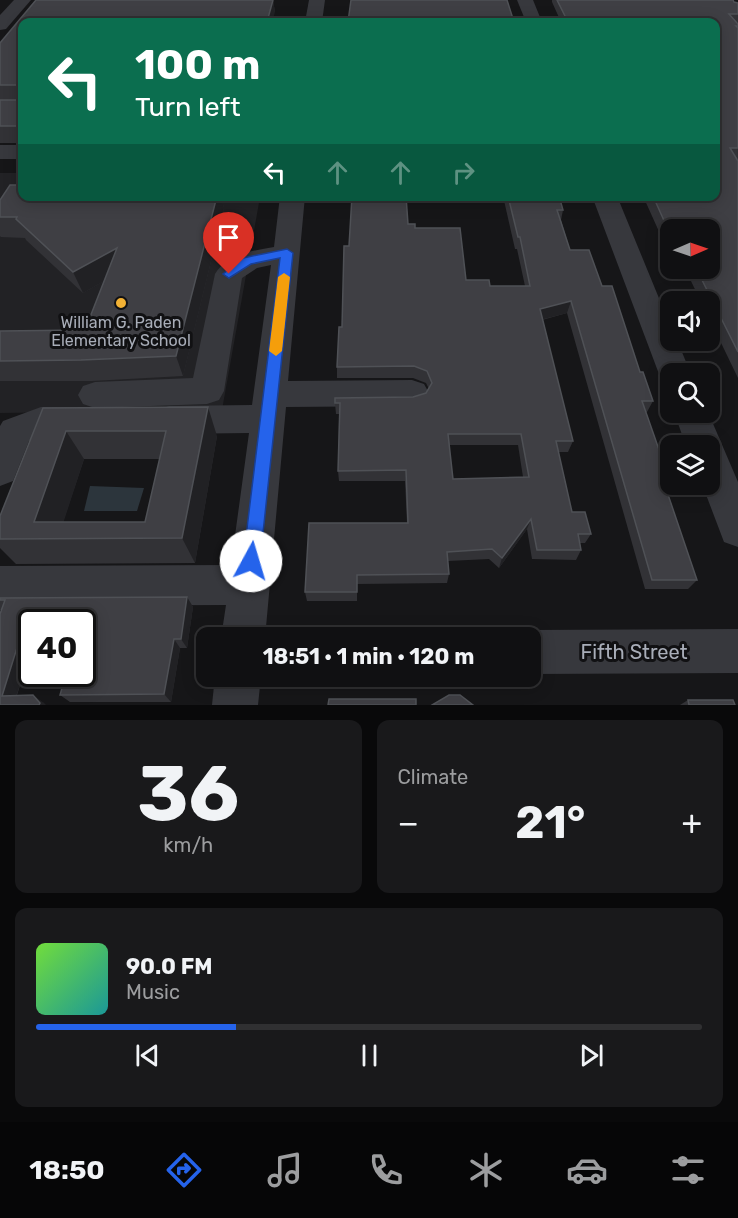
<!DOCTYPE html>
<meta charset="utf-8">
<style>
body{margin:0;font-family:Rubik,sans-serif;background:#19191b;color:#f1f3f6;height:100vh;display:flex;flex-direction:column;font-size:22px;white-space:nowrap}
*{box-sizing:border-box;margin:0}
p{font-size:20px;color:#9c9d9f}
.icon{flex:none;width:33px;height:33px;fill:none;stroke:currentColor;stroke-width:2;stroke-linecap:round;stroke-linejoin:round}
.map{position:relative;height:705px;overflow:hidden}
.side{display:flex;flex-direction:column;gap:15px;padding:15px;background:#09090a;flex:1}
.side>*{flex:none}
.top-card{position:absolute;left:18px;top:18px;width:702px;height:183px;border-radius:12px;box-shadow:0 3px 15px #0003,0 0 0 2px #303032;background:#0b6e4f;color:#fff;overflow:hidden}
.needle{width:39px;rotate:88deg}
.buttons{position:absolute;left:660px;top:219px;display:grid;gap:12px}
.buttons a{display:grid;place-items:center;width:60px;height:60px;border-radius:12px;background:#101012;box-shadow:0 3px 15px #0003,0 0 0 2px #303032;font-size:30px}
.speed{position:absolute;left:18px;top:609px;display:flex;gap:12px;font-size:30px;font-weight:700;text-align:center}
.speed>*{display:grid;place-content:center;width:78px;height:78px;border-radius:50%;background:#101012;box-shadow:0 3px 15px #0003,0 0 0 2px #303032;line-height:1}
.speed .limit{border:3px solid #111;border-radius:9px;background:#fff;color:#111}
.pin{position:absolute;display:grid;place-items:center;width:51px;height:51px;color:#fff;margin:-62px -26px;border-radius:50% 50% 50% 0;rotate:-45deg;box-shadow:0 0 6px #0007}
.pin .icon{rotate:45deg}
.me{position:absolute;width:66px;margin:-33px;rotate:6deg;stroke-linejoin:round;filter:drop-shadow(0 0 4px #0008)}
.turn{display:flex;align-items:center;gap:21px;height:126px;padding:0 18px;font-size:27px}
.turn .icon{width:78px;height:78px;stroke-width:2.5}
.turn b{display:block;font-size:42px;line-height:51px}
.lanes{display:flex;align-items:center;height:57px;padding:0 18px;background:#0003;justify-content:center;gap:30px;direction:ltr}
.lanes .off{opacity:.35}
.big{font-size:45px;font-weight:700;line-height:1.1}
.side .widget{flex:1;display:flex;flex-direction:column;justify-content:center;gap:9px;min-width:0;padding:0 21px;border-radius:12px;background:#19191b}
.side .dial{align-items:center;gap:0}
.dial b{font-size:78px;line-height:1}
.song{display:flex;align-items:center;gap:18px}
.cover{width:72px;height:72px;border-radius:9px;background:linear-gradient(135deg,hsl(100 70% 55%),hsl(180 70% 35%))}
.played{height:6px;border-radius:3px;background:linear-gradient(90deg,#2563eb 30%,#303032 30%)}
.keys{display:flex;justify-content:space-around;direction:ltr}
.heat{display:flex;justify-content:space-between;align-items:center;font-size:33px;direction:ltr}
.side .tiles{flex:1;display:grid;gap:15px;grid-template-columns:1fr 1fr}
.widget:last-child{grid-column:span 2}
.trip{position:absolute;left:196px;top:627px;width:345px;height:60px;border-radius:12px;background:#101012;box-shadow:0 3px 15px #0003,0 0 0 2px #303032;font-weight:700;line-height:60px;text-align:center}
.dock{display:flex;height:96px;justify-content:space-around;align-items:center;background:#060607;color:#9c9d9f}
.dock .icon{width:42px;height:42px}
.dock .selected{color:#2563eb}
.dock b{font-size:27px;color:#f1f3f6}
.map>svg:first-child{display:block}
.built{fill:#222225}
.water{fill:#2c353c}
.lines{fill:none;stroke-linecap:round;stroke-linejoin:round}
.minor{fill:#37383d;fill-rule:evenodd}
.wall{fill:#323236;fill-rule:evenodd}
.shaded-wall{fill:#212124}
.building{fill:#3f3f44;stroke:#4f5156;stroke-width:1.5;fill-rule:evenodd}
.route{fill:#2563eb;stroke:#184099;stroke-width:1.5}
.slow{fill:#f59e0b}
.poi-dot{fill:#f2b134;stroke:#111113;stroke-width:2}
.labels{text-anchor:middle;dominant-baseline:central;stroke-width:6;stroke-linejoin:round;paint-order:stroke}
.poi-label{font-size:16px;fill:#a8adb8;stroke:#111113}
.near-street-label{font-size:20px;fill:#a8adb8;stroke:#111113}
</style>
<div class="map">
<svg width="738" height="705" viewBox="0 0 738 705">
<rect width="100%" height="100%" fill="#161618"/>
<path class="built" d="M0,173H22V196L260,197L222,410L0,413Z"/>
<path class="water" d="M90,486L144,488L137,511H84Z"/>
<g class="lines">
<g class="minor">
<path d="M14,0H31L6,29L0,30V15Z"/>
<path d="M309,0H325L322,22H305Z"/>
<path d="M517,0H533L542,22H526Z"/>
<rect x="0" y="145" width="22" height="14"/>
<path d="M280,196H305L288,381L412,380L424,384L429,393L424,402L412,406L286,407L265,638H221L226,605L0,606V566L231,565L249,433L169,434L157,430L152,420L157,410L169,406L252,405L271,265L257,268L242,278L224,391L219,400L207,404L95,408L83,404L78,395L83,386L95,382L193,378L215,274C227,254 252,251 274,247Z"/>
<path d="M592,196H617L670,325V340H677L691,374H670V385L664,383L659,374Z"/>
<path d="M41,407H81L93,411L98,421L93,431C72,438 50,432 29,441L13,481L0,486V426L3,421Z"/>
<path d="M674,412H708L738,482V547L724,542L702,484H710V446H686Z"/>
<path d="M738,629V673L531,674V638H515L531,630Z"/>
<path d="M215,676H261L258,705H212Z"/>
</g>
</g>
<g class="wall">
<path d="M36,0H273L275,12L22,22V143H0V43Z"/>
<path d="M552,0H733L734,2L738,3V159H737L738,161V378L710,320V302H701L691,281L685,273H678L676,268H710L670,230V256L643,196H716V22H561L552,2Z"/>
<path d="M22,196H221L224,208L183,376L92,381H0V331L85,330L104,281L83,293L26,240L25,238L1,237L0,236V200Z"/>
<path d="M503,196H559L563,210L561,220L570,250L602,286L653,401L647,412H646L664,464L660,472L697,580L688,589H645L567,313L542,320L573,441L568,452H558L572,512L591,534L585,543H580L581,550L576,560L532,559L527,529L499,568L489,559L448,561L449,574L447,583L357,584V601H307L305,592L407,523L405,481H339L338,471L339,414H336L335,403L413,397L426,393L429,389L426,383L413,378H337V367L342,327L349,246L408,224L415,228L466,280L490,286H525L517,249H515ZM449,445H518L523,477L453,479Z"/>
<path d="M43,408L217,436L195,563L16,564L0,548V516ZM84,459H160L145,522H63Z"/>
<path d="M187,597L193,607L187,648H180L171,702H70L60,695L82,622H32V647L17,695L44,703L0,705L1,610H0V598Z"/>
<path d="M688,700L735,705H680Z"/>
</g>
<g class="shaded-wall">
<path d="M273,0L275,12L272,22H267Z"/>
<path d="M217,196H221L224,208L183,376L176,356Z"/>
<path d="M117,248L125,269L83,293L73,272Z"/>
<path d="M571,301L567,313L536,321L540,309Z"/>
<path d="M208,407L217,436L195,563L182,538Z"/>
<path d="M66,431L84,459L58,539L34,522Z"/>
<path d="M531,519L527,529L499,568L502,558Z"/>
<path d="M187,597L193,607L187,648L181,639Z"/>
<path d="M32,626V638L29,635Z"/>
<path d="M21,635L32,644V647L14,703L2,696Z"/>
<path d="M174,639L180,648L171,702L164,694Z"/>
<path d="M33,695L44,703L46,705H39Z"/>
</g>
<g class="building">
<path d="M36,0H273L267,22H22V126H0V100H17V85H0V43Z"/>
<path d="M351,0H507L514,22H348Z"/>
<path d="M557,0H733L734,2L738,3V14H729L738,24V26H736L738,28V148H730L738,161V352L696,268H710V230H670V234L653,196H716V22H568Z"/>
<path d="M10,185H22V196H217L176,356L81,360L0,361V331L85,330L117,248L73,272L16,219L17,217H0V200Z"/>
<path d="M352,196H406L408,224H415V228H460L466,280H489L490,286H530L520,237H518L508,196H559L563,210H557L570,250H589L602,286H612L640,372H643L653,401H642L664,464H660L662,468H659L697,580H652L571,301L540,309L573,441H556L572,512H585L591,534H578L581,550H537L531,519L502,558L492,549L447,552L449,574L357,575V592H305L309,523H408L406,470L338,471L340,403H335V398L413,397L426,393L432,383L427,371L414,366L337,367L339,327H342L344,246H349ZM448,434H521L529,477L453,479Z"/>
<path d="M208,407L182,538L0,539V516L43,408ZM66,431H166L145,522H34Z"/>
<path d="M187,597L181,639H174L164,694L60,695L66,674H82V622H32L29,635H21L2,696L33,695L40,703L39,705H0V614L5,600H0V598Z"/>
<path d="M449,695H460L473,705H432Z"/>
<path d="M329,699H416V705H328Z"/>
<path d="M688,700H733L735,705H689Z"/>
</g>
<path class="route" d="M287,249L293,253L260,561L257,567L251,570L245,567L243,561L280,258L251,264L229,278L223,274L243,258Z"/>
<path class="slow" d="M284,273L290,277L282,351L276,356L269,351L278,277Z"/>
<circle class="poi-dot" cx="121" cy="303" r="6"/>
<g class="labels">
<g class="poi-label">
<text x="121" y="322">William G. Paden<tspan x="121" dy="18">Elementary School</tspan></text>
</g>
<g class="near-street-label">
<text x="634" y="652">Fifth Street</text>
</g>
</g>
</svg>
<div class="buttons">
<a><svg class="needle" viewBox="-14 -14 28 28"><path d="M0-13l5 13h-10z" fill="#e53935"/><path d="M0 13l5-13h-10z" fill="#9c9d9f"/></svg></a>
<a><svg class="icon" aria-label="sound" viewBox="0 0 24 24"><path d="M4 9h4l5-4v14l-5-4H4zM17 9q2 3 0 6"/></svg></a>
<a><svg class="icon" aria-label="search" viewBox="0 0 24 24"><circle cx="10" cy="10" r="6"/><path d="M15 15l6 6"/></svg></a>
<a><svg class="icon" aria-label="layers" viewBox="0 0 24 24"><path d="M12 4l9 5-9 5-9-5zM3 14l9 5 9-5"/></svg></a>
</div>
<div class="speed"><div class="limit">40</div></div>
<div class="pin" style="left:229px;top:274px;background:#d93025"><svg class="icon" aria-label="arrive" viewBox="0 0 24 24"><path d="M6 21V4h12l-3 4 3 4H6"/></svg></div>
<svg class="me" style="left:251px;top:561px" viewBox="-20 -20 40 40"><circle r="19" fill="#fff"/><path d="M0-13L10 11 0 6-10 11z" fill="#2563eb"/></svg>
<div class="trip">18:51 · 1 min · 120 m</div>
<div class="top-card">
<div class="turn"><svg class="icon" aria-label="left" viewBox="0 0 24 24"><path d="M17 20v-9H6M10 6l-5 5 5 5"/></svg><div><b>100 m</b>Turn left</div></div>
<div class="lanes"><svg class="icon" aria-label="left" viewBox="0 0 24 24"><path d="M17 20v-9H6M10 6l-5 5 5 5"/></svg><svg class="icon off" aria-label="ahead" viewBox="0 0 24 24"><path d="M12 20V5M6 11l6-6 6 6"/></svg><svg class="icon off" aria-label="ahead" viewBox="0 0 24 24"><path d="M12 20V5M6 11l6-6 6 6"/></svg><svg class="icon off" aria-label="right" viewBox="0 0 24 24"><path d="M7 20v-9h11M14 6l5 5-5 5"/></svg></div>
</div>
</div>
<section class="side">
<div class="tiles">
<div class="widget dial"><b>36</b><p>km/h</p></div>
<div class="widget"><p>Climate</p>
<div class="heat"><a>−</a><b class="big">21°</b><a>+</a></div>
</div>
<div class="widget">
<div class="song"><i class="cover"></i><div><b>90.0 FM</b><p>Music</p></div></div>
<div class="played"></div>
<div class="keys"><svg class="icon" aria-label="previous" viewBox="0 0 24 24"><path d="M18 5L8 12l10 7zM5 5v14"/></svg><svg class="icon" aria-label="pause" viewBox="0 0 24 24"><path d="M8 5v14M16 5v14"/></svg><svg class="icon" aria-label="next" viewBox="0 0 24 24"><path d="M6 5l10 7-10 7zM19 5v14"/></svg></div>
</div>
</div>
</section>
<nav class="dock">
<b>18:50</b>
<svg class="icon selected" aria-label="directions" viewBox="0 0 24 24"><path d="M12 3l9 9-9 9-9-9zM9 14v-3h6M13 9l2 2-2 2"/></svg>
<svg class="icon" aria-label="music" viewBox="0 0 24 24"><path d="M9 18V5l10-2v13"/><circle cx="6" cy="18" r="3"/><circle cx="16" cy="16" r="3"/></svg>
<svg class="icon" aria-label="phone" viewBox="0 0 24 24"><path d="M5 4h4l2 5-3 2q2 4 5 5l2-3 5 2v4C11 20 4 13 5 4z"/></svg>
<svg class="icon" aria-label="climate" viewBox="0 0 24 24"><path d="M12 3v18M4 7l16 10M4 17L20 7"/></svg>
<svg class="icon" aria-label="car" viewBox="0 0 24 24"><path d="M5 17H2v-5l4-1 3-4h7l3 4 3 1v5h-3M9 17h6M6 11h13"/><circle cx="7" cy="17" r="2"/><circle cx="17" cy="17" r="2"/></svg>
<svg class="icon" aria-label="filters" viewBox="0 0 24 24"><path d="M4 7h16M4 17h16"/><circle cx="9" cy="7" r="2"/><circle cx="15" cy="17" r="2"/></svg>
</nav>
